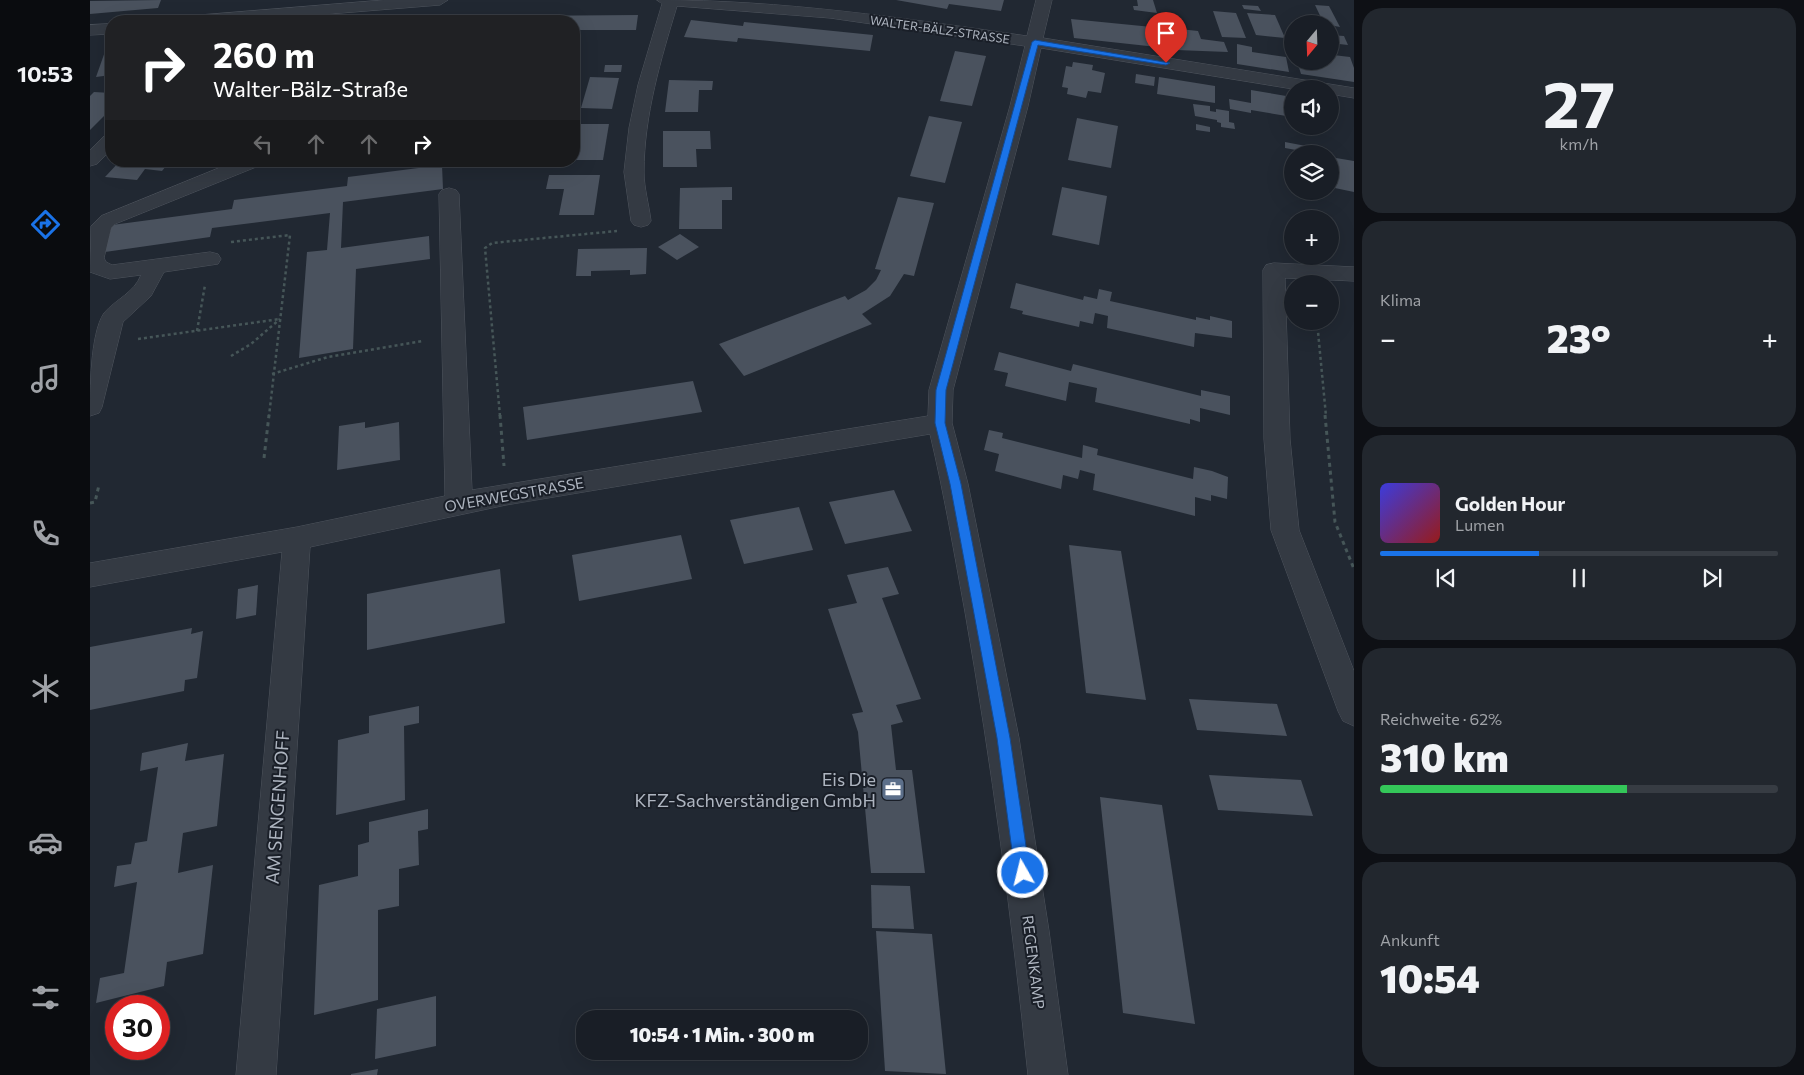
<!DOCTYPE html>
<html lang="de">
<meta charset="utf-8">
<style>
body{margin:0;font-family:Commissioner,sans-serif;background:#22272e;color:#f1f3f6;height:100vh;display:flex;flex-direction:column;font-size:19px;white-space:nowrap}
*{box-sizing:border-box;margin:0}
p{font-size:16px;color:#9fa2a7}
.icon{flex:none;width:28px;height:28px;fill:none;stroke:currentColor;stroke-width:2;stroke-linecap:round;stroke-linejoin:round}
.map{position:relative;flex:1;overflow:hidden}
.drawer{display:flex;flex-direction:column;gap:8px;padding:8px;background:#0e1015;width:450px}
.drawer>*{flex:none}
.guide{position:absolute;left:15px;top:15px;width:475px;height:152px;border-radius:20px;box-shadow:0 5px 20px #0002,0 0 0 1px #373c43;background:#202124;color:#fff;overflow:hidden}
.needle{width:32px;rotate:199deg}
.tools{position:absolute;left:1194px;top:15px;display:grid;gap:10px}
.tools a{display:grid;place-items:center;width:55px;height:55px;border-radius:50%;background:#191e26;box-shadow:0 5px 20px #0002,0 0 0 1px #373c43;font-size:25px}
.speed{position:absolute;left:15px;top:995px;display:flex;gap:10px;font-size:25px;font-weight:700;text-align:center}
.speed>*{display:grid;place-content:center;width:65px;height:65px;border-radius:50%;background:#191e26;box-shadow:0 5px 20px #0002,0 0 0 1px #373c43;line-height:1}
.speed .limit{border:8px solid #d22;background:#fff;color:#111}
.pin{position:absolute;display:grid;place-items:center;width:42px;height:42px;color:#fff;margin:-51px -21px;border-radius:50% 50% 50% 0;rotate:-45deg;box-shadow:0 0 5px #0007}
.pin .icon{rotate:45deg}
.me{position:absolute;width:55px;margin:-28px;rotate:352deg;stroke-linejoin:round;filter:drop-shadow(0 0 4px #0008)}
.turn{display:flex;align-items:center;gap:18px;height:105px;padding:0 25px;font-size:22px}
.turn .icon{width:65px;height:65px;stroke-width:2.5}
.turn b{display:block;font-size:35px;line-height:42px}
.lanes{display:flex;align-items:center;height:48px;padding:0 25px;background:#0003;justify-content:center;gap:25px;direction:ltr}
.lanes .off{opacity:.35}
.big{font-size:38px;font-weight:800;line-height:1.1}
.drawer .card{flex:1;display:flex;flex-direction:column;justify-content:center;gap:8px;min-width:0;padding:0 18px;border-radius:20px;background:#22272e}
.drawer .dial{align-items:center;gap:0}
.dial b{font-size:65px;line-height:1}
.song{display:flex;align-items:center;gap:15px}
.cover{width:60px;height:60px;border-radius:8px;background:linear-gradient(135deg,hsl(240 70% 55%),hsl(0 70% 35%))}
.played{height:5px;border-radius:2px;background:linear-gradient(90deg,#1a73e8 40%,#373c43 40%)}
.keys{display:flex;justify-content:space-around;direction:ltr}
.heat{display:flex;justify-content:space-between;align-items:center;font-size:28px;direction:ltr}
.charge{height:8px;border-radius:4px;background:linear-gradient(90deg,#34c759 62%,#373c43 0)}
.trip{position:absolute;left:486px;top:1010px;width:292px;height:50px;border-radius:20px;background:#191e26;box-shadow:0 5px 20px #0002,0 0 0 1px #373c43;font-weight:800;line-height:50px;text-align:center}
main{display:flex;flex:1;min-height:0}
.tabs{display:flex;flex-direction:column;width:90px;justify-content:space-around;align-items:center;background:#0a0c0f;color:#9fa2a7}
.tabs .icon{width:35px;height:35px}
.tabs .current{color:#1a73e8}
.tabs b{font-size:22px;color:#f1f3f6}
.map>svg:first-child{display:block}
.building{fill:#4a525e}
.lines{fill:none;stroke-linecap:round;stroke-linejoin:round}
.minor-casing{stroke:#4f555e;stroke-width:1}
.path-far1{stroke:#465658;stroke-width:2.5;stroke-dasharray:3 3;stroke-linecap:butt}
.path{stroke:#465658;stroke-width:3;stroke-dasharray:4 4;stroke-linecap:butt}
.minor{fill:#343a43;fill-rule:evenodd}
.route{fill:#1a73e8;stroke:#114b97}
.labels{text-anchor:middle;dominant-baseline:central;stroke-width:4;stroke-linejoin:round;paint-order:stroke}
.far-street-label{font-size:12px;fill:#aeb5c0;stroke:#1a1f28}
.street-label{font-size:15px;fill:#aeb5c0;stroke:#1a1f28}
.near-poi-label{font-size:18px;fill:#aeb5c0;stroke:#1a1f28;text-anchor:end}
.near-street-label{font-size:18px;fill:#aeb5c0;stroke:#1a1f28}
</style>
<main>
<nav class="tabs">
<b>10:53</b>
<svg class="icon current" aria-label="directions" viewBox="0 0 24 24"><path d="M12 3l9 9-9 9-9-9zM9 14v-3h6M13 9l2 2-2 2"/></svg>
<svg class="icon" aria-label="music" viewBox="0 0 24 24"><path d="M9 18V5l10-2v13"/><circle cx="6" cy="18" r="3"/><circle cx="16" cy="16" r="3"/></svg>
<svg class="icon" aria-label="phone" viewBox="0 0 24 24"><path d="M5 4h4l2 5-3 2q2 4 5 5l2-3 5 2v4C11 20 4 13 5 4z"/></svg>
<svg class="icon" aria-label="climate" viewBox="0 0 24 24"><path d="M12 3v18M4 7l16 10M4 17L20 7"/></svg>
<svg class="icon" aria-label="car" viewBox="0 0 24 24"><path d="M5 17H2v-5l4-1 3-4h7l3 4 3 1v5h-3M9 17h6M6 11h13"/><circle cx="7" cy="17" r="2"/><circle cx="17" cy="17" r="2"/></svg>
<svg class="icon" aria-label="filters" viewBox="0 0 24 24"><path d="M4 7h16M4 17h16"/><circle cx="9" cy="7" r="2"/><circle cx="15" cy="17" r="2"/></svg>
</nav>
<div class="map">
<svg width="1264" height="1075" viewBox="0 0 1264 1075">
<rect width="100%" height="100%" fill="#212832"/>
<g class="building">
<path d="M71,0L68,8L0,14V1Z"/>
<path d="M806,0H914L911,11L859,4L857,9Z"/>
<path d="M1047,0H1063L1067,13L1044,10L1043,6H1048Z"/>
<path d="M1152,5L1168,6L1171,11L1154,9Z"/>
<path d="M1225,5L1239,6L1250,27L1234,24Z"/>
<path d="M1123,11L1146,13L1156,38L1132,37Z"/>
<path d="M1157,13L1185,15L1195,38L1166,35Z"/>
<path d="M548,15L546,30H484V21H368L369,19H421V16Z"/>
<path d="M339,16V21H293V20Z"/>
<path d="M981,19L1062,27L1067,47L984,38Z"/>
<path d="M601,20L653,26L654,22L783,35L780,51L648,38L647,42L594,37Z"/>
<path d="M1080,28L1108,31L1111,39L1134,42L1138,52L1086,50Z"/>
<path d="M1240,35L1254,36L1258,45L1240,43Z"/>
<path d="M1147,44L1162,47V52L1196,57L1199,72L1147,64Z"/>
<path d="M17,46H21V75L6,77Z"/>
<path d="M865,51L896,56L882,106L850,101Z"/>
<path d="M1243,55L1260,57L1264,68V82L1211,74L1207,61H1240V58L1244,59Z"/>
<path d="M983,62L1003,65L1002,70L1015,73L1011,93L998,91L996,98L977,94L978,88L972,87L976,66L982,67Z"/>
<path d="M515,65H532L531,72H514Z"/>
<path d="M1046,74L1065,77L1064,86L1045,83Z"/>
<path d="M500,77L529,78L522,109L491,108Z"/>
<path d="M1069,77L1125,86V103L1067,94Z"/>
<path d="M579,80L623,81L622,90H609L608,112H575Z"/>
<path d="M1161,90L1202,97V117L1161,110V113L1140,109L1139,99L1161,103Z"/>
<path d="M4,92L21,93V109L0,130V96Z"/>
<path d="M1103,104L1120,106V111L1126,112V109L1139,111V122L1144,123L1145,129L1131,127V123L1127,122V120L1105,116Z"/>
<path d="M839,116L872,122L855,183L820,176Z"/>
<path d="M987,118L1028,126L1021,168L978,160Z"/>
<path d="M488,124H519L513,160H484V139Z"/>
<path d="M1106,124L1120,127V132L1106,130Z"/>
<path d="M573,131H620L621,149H606L607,167H573Z"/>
<path d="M1195,142L1216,146L1217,152L1195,148Z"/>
<path d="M1240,157L1264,161V192L1240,187Z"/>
<path d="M30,161H80L72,171L55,169L47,180L15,177Z"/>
<path d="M352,165L353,189L253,202L251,248L339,236L340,259L266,269L263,349L209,358L217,252L237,250L240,213L122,228L120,237L15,252L22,225L142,209L144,200L257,186L258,177Z"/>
<path d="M459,175H510L504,215H469L474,189H456Z"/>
<path d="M642,187V200H632V229H589L590,188Z"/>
<path d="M972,187L1017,196L1009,245L962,235Z"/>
<path d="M808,197L844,203L824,276L814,274L800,296L772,314L782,324L654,376L629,344L755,296L758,300L776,290L786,280L791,270L785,269Z"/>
<path d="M590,234L609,247L587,260L568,247Z"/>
<path d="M557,248L556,274L540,275V270L501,271V276H486L488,249Z"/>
<path d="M926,283L993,300L994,296L1007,299L1009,289L1022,292L1020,301L1106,320V317L1120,320V316L1142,321V338L1105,333L1104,347L1017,328L1018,316L1005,313L1003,324L990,321L989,327L932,314L933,311L920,308Z"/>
<path d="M909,352L981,371L983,364L1111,396V390L1140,396V415L1110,408V422L1100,419V424L1005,402L1007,388L979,382L976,401L915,386L918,373L904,370Z"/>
<path d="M603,381L612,412L437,440L433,407Z"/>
<path d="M275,422V428L309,422L310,460L247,470L249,426Z"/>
<path d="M899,430L913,433L912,438L992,458L993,445L1008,449L1007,455L1103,479L1104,467L1122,471L1138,477L1137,499L1121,495V501L1105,497V516L1003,490L1005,474L990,470L988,479L973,475L971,489L905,471L909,454L894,450Z"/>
<path d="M804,490L822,531L755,544L739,502Z"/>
<path d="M709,507L723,550L654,564L640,520Z"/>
<path d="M591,535L602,579L489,601L482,555Z"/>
<path d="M979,545L1031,551L1056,700L996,693Z"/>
<path d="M798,567L809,594L792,598L831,699L806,705L813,722L801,725L806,770H822L835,873H781L768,732L762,714L773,712L738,609L767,603L757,575Z"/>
<path d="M410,569L415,623L277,650V594Z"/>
<path d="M168,585L166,615L146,619L148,589Z"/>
<path d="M102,628L101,634L113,631L107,678L95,680L94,691L0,710V647Z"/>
<path d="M1099,699L1187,704L1197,736L1107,730Z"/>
<path d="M329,706V723L314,726L315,800L246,815L248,740L279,733V716Z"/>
<path d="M98,743L95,761L134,754L127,826L93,833L88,873L123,865L113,954L77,962L74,986L6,1003L10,978L34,973L47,882L24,887L27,866L41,864L45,843L57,841L68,767L50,771L52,753Z"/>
<path d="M1119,775L1211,780L1223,816L1128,810Z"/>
<path d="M1010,797L1072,805L1105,1024L1033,1013Z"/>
<path d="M338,809V829L328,831L329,865L309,869V906L288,910V1000L224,1015L229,885L268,876V845L279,842V822Z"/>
<path d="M781,885L820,886L824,929L782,928Z"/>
<path d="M786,931L842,934L856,1074L795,1071Z"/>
<path d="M346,996V1046L285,1059L287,1009Z"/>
<path d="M288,1069L287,1075H261V1074Z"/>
</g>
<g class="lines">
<g class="minor-casing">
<g id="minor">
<path d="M294,0H358L350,5L153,21H91L99,16Z"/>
<path d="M567,0C693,0 813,18 937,36L946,0H962L953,38L1264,88V98L1240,94V89H1203L951,48L938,106L863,390L862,423L878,484L929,738L959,931L978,1075H938C922,920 902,766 875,612C864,552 854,493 840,434L416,505L220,547L186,1075H146L192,552L0,587V563L207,527L355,496L349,194L352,190L359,188L366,190L369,194L382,490L838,416L839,390L920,106L935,46L740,18L587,6C571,59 554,115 554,172C554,188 559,205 561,221L558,225L551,227L544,225L541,221L534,172L539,128L548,85L572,4Z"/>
<path d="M21,24V34L0,35V25Z"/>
<path d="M21,134V150L7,164L0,166V150L14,136Z"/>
<path d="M146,161H173L171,165L25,224L21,228L14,258L16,262L22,265L120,252L128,254L131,259L128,264L74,272L61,296L33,322L12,407L9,413L0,416C0,391 0,334 14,313C26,299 44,293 51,275L20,279L0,272L1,226L11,216Z"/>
<path d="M1184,263L1264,267V281L1195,278L1200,439L1209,530L1264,671V726L1253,721L1248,711L1181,530L1174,439L1173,270L1176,265Z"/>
</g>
</g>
<g class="path-far1">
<path d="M141,242L200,235L179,416"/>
<path d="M1227,321L1236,416"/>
<path d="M107,331L115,285"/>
<path d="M48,339L190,319"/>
<path d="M141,356L161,344L190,319"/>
<path d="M182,374L238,357L333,341"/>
<path d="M410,416L395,248L402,243L527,231"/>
</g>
<g class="path">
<path d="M410,415L414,466"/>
<path d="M1235,415L1245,522L1264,569"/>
<path d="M174,458L179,415"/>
<path d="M0,503L5,502L9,485"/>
</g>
<use href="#minor" class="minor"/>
</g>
<path class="route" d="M945,40L1080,63L1076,65L948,45L856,390L855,423L871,484L920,738L940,873L938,878L933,880L928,878L925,873L907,738L860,484L845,423L846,390L942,42Z"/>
<defs>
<g id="office-square" transform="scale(1.25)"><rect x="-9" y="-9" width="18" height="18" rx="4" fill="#5c6f8a" stroke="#1a1f28"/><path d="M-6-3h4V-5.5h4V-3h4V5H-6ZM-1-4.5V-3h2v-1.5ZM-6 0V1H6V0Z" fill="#fff"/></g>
</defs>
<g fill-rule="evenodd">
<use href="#office-square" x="803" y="789"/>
</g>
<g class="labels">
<g class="far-street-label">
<text transform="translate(850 29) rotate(8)">WALTER-BÄLZ-STRASSE</text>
</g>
<g class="street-label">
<text transform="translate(424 494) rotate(-10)">OVERWEGSTRASSE</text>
<text transform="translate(944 962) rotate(83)">REGENKAMP</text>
</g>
<g class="near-poi-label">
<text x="786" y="779">Eis Die<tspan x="786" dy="21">KFZ-Sachverständigen GmbH</tspan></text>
</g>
<g class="near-street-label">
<text transform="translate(187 807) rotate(-86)">AM SENGENHOFF</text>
</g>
</g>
</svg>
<div class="tools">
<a><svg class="needle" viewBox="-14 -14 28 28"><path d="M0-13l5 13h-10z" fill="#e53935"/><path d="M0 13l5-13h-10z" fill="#9fa2a7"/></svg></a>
<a><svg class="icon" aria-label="sound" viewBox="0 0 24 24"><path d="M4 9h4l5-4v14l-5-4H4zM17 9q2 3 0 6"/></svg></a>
<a><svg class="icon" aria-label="layers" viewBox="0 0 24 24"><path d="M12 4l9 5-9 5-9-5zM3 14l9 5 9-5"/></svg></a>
<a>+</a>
<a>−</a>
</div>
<div class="speed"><div class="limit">30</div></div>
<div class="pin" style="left:1076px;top:63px;background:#d93025"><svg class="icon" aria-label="arrive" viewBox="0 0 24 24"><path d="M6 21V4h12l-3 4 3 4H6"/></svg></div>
<svg class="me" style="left:933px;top:873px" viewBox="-20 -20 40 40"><circle r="17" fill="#1a73e8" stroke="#fff" stroke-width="3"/><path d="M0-11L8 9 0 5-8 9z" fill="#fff"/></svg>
<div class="trip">10:54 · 1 Min. · 300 m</div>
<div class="guide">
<div class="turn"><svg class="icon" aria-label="right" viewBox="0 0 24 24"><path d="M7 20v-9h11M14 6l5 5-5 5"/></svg><div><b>260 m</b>Walter-Bälz-Straße</div></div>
<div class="lanes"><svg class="icon off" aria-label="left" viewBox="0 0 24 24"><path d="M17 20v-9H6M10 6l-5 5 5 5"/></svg><svg class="icon off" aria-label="ahead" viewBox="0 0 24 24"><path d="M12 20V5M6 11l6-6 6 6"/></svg><svg class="icon off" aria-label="ahead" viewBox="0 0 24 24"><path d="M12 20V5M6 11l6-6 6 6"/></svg><svg class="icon" aria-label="right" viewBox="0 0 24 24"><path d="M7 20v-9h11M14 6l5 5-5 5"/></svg></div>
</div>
</div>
<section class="drawer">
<div class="card dial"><b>27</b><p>km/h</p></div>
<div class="card"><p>Klima</p>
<div class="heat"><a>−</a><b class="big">23°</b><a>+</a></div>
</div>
<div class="card">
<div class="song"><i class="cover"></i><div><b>Golden Hour</b><p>Lumen</p></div></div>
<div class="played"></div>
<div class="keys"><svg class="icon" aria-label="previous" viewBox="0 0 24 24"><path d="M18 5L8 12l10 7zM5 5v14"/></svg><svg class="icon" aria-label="pause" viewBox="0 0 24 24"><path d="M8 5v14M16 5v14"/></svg><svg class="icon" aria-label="next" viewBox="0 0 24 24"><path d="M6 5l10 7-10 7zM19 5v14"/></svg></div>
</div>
<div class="card"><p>Reichweite · 62%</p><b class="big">310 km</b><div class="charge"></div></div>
<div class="card"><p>Ankunft</p><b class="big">10:54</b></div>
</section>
</main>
